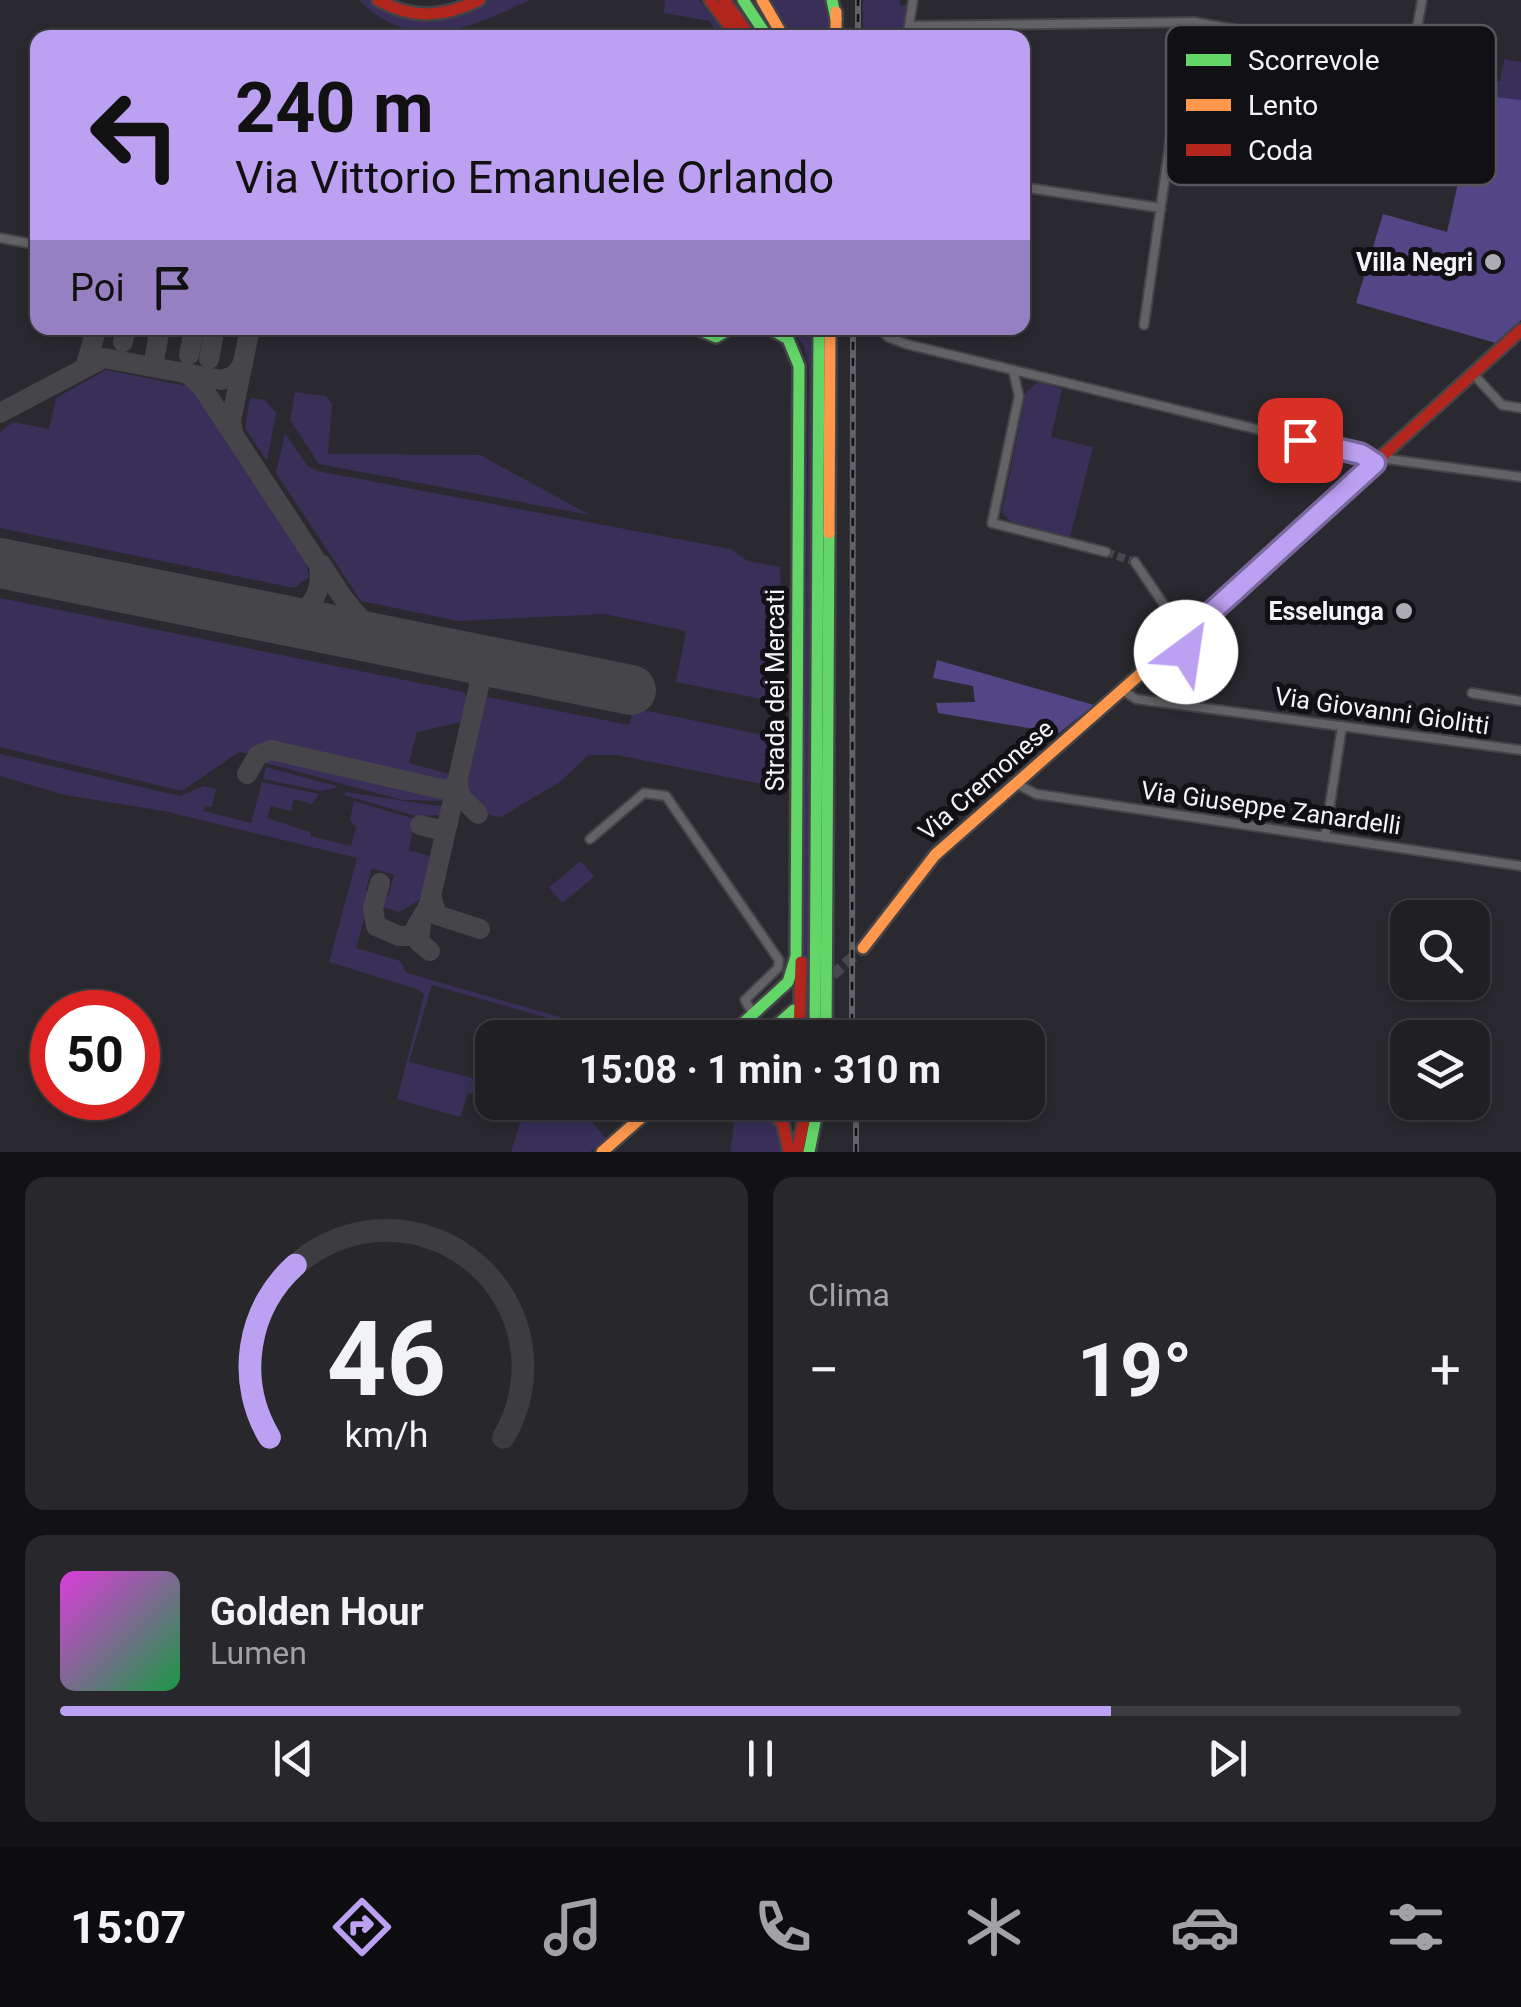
<!DOCTYPE html>
<html lang="it">
<meta charset="utf-8">
<style>
body{margin:0;font-family:Roboto,sans-serif;background:#28272b;color:#f1f3f6;height:100vh;display:flex;flex-direction:column;font-size:38px;white-space:nowrap}
*{box-sizing:border-box;margin:0}
p{font-size:32px;color:#a2a2a6}
.icon{flex:none;width:55px;height:55px;fill:none;stroke:currentColor;stroke-width:2;stroke-linecap:round;stroke-linejoin:round}
.map{position:relative;height:1152px;overflow:hidden}
.drawer{display:flex;flex-direction:column;gap:25px;padding:25px;background:#121113;flex:1}
.drawer>*{flex:none}
.banner{position:absolute;left:30px;top:30px;width:1000px;height:305px;border-radius:20px;box-shadow:0 5px 15px #0003,0 0 0 2px #3d3d41;background:#bca0f2;color:#111;overflow:hidden}
.tools{position:absolute;left:1390px;top:900px;display:grid;gap:20px}
.tools a{display:grid;place-items:center;width:100px;height:100px;border-radius:20px;background:#201f23;box-shadow:0 5px 15px #0003,0 0 0 2px #3d3d41;font-size:50px}
.speed{position:absolute;left:30px;top:990px;display:flex;gap:20px;font-size:50px;font-weight:700;text-align:center}
.speed>*{display:grid;place-content:center;width:130px;height:130px;border-radius:50%;background:#201f23;box-shadow:0 5px 15px #0003,0 0 0 2px #3d3d41;line-height:1}
.speed .limit{border:15px solid #d22;background:#fff;color:#111}
.pin{position:absolute;display:grid;place-items:center;width:85px;height:85px;color:#fff;margin:-42px;border-radius:20px;box-shadow:0 5px 15px #0006}
.me{position:absolute;width:110px;margin:-55px;rotate:31deg;stroke-linejoin:round;filter:drop-shadow(0 0 8px #0008)}
.turn{display:flex;align-items:center;gap:35px;height:210px;padding:0 40px;font-size:45px}
.turn .icon{width:130px;height:130px;stroke-width:2.5}
.turn b{display:block;font-size:70px;line-height:85px}
.then{display:flex;align-items:center;height:95px;padding:0 40px;background:#0003;gap:20px;font-size:38px}
.big{font-size:75px;font-weight:700;line-height:1.1}
.drawer .widget{flex:1;display:flex;flex-direction:column;justify-content:center;gap:15px;min-width:0;padding:0 35px;border-radius:20px;background:#28272b}
.drawer .dial{align-items:center;gap:0}
.dial svg{height:260px;overflow:visible;fill:none;stroke:#3d3d41;stroke-width:7;stroke-linecap:round;text-anchor:middle}
.dial text{fill:#f1f3f6;stroke:none}
.song{display:flex;align-items:center;gap:30px}
.cover{width:120px;height:120px;border-radius:15px;background:linear-gradient(135deg,hsl(300 70% 55%),hsl(140 70% 35%))}
.played{height:10px;border-radius:5px;background:linear-gradient(90deg,#bca0f2 75%,#3d3d41 75%)}
.keys{display:flex;justify-content:space-around;direction:ltr}
.heat{display:flex;justify-content:space-between;align-items:center;font-size:55px;direction:ltr}
.drawer .tiles{flex:1;display:grid;gap:25px;grid-template-columns:1fr 1fr}
.widget:last-child{grid-column:span 2}
.trip{position:absolute;left:475px;top:1020px;width:570px;height:100px;border-radius:20px;background:#201f23;box-shadow:0 5px 15px #0003,0 0 0 2px #3d3d41;font-weight:700;line-height:100px;text-align:center}
.dock{display:flex;height:160px;justify-content:space-around;align-items:center;background:#0d0c0e;color:#a2a2a6}
.dock .icon{width:70px;height:70px}
.dock .on{color:#bca0f2}
.dock b{font-size:45px;color:#f1f3f6}
.map>svg:first-child{display:block}
.green{fill:#392f59}
.forest{fill:#544586}
.lines{fill:none;stroke-linecap:round;stroke-linejoin:round}
.taxiway{stroke:#46464a;stroke-width:20}
.runway{stroke:#46464a;stroke-width:50}
.street-tunnel{stroke:#48474d;stroke-width:8;stroke-dasharray:8 4;stroke-linecap:butt}
.secondary-tunnel{stroke:#48474d;stroke-width:11;stroke-dasharray:11 5.5;stroke-linecap:butt}
.street-casing{stroke:#444448;stroke-width:12}
.fast-casing{stroke:#444448;stroke-width:16}
.slow-casing{stroke:#444448;stroke-width:16}
.jam-casing{stroke:#444448;stroke-width:16}
.street{stroke:#636366;stroke-width:8}
.fast{stroke:#63d668;stroke-width:11}
.slow{stroke:#ff974d;stroke-width:11}
.jam{stroke:#b3261e;stroke-width:11}
.rail-casing{stroke:#636266;stroke-width:6}
.rail{stroke:#111115;stroke-width:2.5;stroke-dasharray:8;stroke-linecap:butt}
.route-casing{stroke:#7a689d;stroke-width:25}
.route{stroke:#bca0f2;stroke-width:18}
.poi-dot{fill:#adacb3;stroke:#111115;stroke-width:4}
.labels{text-anchor:middle;dominant-baseline:central;stroke-width:10;stroke-linejoin:round;paint-order:stroke}
.poi-label{font-size:25px;font-weight:bold;fill:#f4f3fa;stroke:#111115;text-anchor:end}
.street-label{font-size:25px;fill:#f4f3fa;stroke:#111115}
.key{fill:#111115;stroke:#55555a;stroke-width:2.5}
.key-label{font-size:28px;fill:#f4f3fa}
</style>
<div class="map">
<svg width="1521" height="1152" viewBox="0 0 1521 1152">
<rect width="100%" height="100%" fill="#2a292f"/>
<g class="green">
<path d="M359,0H369L393,16L433,22L490,0H530C471,27 414,56 359,0Z"/>
<path d="M665,0H699L728,37H720L709,21L664,13Z"/>
<path d="M767,0H828L830,37H789Z"/>
<path d="M863,0H900V5L907,6L902,37H863Z"/>
<path d="M1504,59L1521,62V100L1484,96L1486,82L1500,81Z"/>
<path d="M790,328H811L808,1038L802,1037L809,367L804,346Z"/>
<path d="M106,370L192,387L306,563L309,577L294,588L0,528V432L13,422L49,429L56,398Z"/>
<path d="M1038,382L1062,389L1051,437L1093,447L1070,537L1011,522L1002,512L1026,392Z"/>
<path d="M295,392L326,396L332,404L328,454L480,455L590,515L319,464L290,420Z"/>
<path d="M250,398L265,400L276,413L267,461L245,428Z"/>
<path d="M285,433L307,465L317,471L731,549L748,561L780,567L783,655L776,787L617,755H588L560,782L501,817C485,817 467,802 463,787L483,696L629,725L634,708L768,736L776,702L676,682L686,631L605,614L458,621L361,601L276,473Z"/>
<path d="M0,598L464,692L470,702L466,721L417,732L409,763L453,775L451,785L444,787L260,747L254,755L239,752L182,791L0,747Z"/>
<path d="M274,753L447,793H449L441,801L402,800L258,761Z"/>
<path d="M0,754L180,796L204,786L216,789L212,807L205,806L204,811L251,823L262,782L319,794L312,804L294,799L291,811L271,806L267,818L310,832V836L351,846L356,828L350,820L354,801L415,819L409,850L430,856L421,899L400,912L379,906L383,895L388,896L394,875L372,868L366,890L372,892L356,948L400,961L407,973L570,1020L569,1024L432,985L409,1062L492,1083V1096L468,1093L460,1117L397,1099L424,995L420,990L329,962L357,858L164,811L65,795L0,776Z"/>
<path d="M266,767L336,786V788L321,791L263,779Z"/>
<path d="M346,792L445,807L444,815L416,816L344,795Z"/>
<path d="M581,861L594,877L562,903L549,887Z"/>
<path d="M505,1103H556L582,1110L597,1103L585,1114L606,1138L590,1152H511L521,1120L502,1114Z"/>
<path d="M737,1103C769,1103 777,1124 783,1152H730Z"/>
</g>
<g class="forest">
<path d="M1478,95L1521,100V320L1496,343L1356,303L1383,214L1447,232Z"/>
<path d="M937,660L1094,705L1059,733L938,713L936,703L975,702L973,686L933,678Z"/>
</g>
<g class="lines">
<g class="taxiway">
<path d="M123,342L126,328"/>
<path d="M189,355L194,330L199,328"/>
<path d="M209,359L214,333L210,328"/>
<path d="M153,366L160,328"/>
<path d="M85,367L97,328"/>
<path d="M186,372L202,387L319,565C324,597 305,621 273,618"/>
<path d="M0,413L104,358L222,380L235,375L243,364"/>
<path d="M233,433L231,421L250,328"/>
<path d="M321,564C350,609 360,629 412,646"/>
<path d="M247,774L258,755L271,750L450,791L458,780"/>
<path d="M457,782L461,797L478,814"/>
<path d="M420,825L440,830L448,823"/>
<path d="M380,883L373,908L376,926L399,936H411L429,905L479,686L477,667L462,656"/>
<path d="M431,895L437,915L480,929"/>
<path d="M421,924L419,942L430,951"/>
</g>
<path class="runway" d="M0,563L631,690"/>
<path class="street-tunnel" d="M1106,552L1135,562"/>
<path class="secondary-tunnel" d="M796,1008L863,948"/>
<g class="street-casing">
<g id="street">
<path d="M909,26L1194,22L1381,56L1399,55"/>
<path d="M907,38L913,0"/>
<circle cx="1403" cy="63" r="9"/>
<path d="M1411,62L1422,0"/>
<path d="M1022,187L1161,208"/>
<path d="M0,238L38,245"/>
<path d="M1144,325L1187,22"/>
<path d="M880,328L888,337L906,344L1347,451L1375,463"/>
<path d="M1013,370L1019,396L992,523L1106,552"/>
<path d="M1474,375L1502,405L1521,408"/>
<path d="M1380,458L1521,477"/>
<path d="M1135,562L1171,615L1172,630"/>
<path d="M1122,690L1136,699L1521,750"/>
<path d="M1472,693L1521,701"/>
<path d="M1017,784L1036,794L1521,866"/>
<path d="M1325,837L1342,726"/>
<path d="M590,839L644,793L666,796L779,960L778,968L745,1000L753,1014"/>
</g>
</g>
<g class="fast-casing">
<g id="fast">
<path d="M743,0L768,38"/>
<path d="M832,0L836,19"/>
<path d="M695,328L716,337L731,328"/>
<circle cx="1186" cy="636" r="16"/>
<path d="M727,1038L788,982L796,956L799,366L788,339L769,328"/>
<path d="M762,1038L794,1010"/>
<path d="M815,1038L819,328"/>
<path d="M826,1038L829,533"/>
<path d="M809,1152L819,1102"/>
</g>
</g>
<g class="slow-casing">
<g id="slow">
<path d="M762,0L784,38"/>
<path d="M836,12V38"/>
<path d="M829,533L830,328"/>
<path d="M863,948L935,855L1155,661L1171,635"/>
<path d="M602,1152L659,1102"/>
</g>
</g>
<g class="jam-casing">
<g id="jam">
<path d="M378,0C413,20 444,17 479,0"/>
<path d="M710,0L738,38"/>
<path d="M724,0L751,38"/>
<path d="M1189,620L1207,615L1521,330"/>
<path d="M799,1038L801,962"/>
<path d="M765,1102L783,1124L789,1152"/>
<path d="M797,1152L808,1102"/>
</g>
</g>
<use href="#street" class="street"/>
<use href="#fast" class="fast"/>
<use href="#slow" class="slow"/>
<use href="#jam" class="jam"/>
<g class="rail-casing">
<g id="rail">
<path d="M858,38V0"/>
<path d="M852,1038L853,328"/>
<path d="M856,1152V1102"/>
</g>
</g>
<use href="#rail" class="rail"/>
</g>
<g class="lines">
<g class="route-casing">
<path id="route" d="M1186,652L1200,646L1207,616L1375,463L1361,454L1300,440"/>
</g>
<use href="#route" class="route"/>
</g>
<g class="poi-dot">
<circle cx="1493" cy="262" r="10"/>
<circle cx="1404" cy="611" r="10"/>
</g>
<g class="labels">
<g class="poi-label">
<text x="1473" y="262">Villa Negri</text>
<text x="1384" y="611">Esselunga</text>
</g>
<g class="street-label">
<text transform="translate(775 690) rotate(-90)">Strada dei Mercati</text>
<text transform="translate(1382 711) rotate(8)">Via Giovanni Giolitti</text>
<text transform="translate(986 780) rotate(-41)">Via Cremonese</text>
<text transform="translate(1271 808) rotate(8)">Via Giuseppe Zanardelli</text>
</g>
</g>
<rect x="1166" y="25" width="330" height="160" rx="15" class="key"/>
<rect x="1186" y="54" width="45" height="12" fill="#63d668"/>
<rect x="1186" y="99" width="45" height="12" fill="#ff974d"/>
<rect x="1186" y="144" width="45" height="12" fill="#b3261e"/>
<g class="key-label">
<text x="1248" y="70">Scorrevole</text>
<text x="1248" y="115">Lento</text>
<text x="1248" y="160">Coda</text>
</g>
</svg>
<div class="tools">
<a><svg class="icon" aria-label="search" viewBox="0 0 24 24"><circle cx="10" cy="10" r="6"/><path d="M15 15l6 6"/></svg></a>
<a><svg class="icon" aria-label="layers" viewBox="0 0 24 24"><path d="M12 4l9 5-9 5-9-5zM3 14l9 5 9-5"/></svg></a>
</div>
<div class="speed"><div class="limit">50</div></div>
<div class="pin" style="left:1300px;top:440px;background:#d93025"><svg class="icon" aria-label="arrive" viewBox="0 0 24 24"><path d="M6 21V4h12l-3 4 3 4H6"/></svg></div>
<svg class="me" style="left:1186px;top:652px" viewBox="-20 -20 40 40"><circle r="19" fill="#fff"/><path d="M0-13L10 11 0 6-10 11z" fill="#bca0f2"/></svg>
<div class="trip">15:08 · 1 min · 310 m</div>
<div class="banner">
<div class="turn"><svg class="icon" aria-label="left" viewBox="0 0 24 24"><path d="M17 20v-9H6M10 6l-5 5 5 5"/></svg><div><b>240 m</b>Via Vittorio Emanuele Orlando</div></div>
<div class="then">Poi<svg class="icon" aria-label="arrive" viewBox="0 0 24 24"><path d="M6 21V4h12l-3 4 3 4H6"/></svg></div>
</div>
</div>
<section class="drawer">
<div class="tiles">
<div class="widget dial"><svg viewBox="0 0 100 80">
<path d="M14 69A42 42 0 1 1 86 69"/>
<path d="M14 69A42 42 0 0 1 22 16" stroke="#bca0f2"/>
<text x="50" y="56" font-size="32" font-weight="700">46</text>
<text x="50" y="72" font-size="11">km/h</text>
</svg></div>
<div class="widget"><p>Clima</p>
<div class="heat"><a>−</a><b class="big">19°</b><a>+</a></div>
</div>
<div class="widget">
<div class="song"><i class="cover"></i><div><b>Golden Hour</b><p>Lumen</p></div></div>
<div class="played"></div>
<div class="keys"><svg class="icon" aria-label="previous" viewBox="0 0 24 24"><path d="M18 5L8 12l10 7zM5 5v14"/></svg><svg class="icon" aria-label="pause" viewBox="0 0 24 24"><path d="M8 5v14M16 5v14"/></svg><svg class="icon" aria-label="next" viewBox="0 0 24 24"><path d="M6 5l10 7-10 7zM19 5v14"/></svg></div>
</div>
</div>
</section>
<nav class="dock">
<b>15:07</b>
<svg class="icon on" aria-label="directions" viewBox="0 0 24 24"><path d="M12 3l9 9-9 9-9-9zM9 14v-3h6M13 9l2 2-2 2"/></svg>
<svg class="icon" aria-label="music" viewBox="0 0 24 24"><path d="M9 18V5l10-2v13"/><circle cx="6" cy="18" r="3"/><circle cx="16" cy="16" r="3"/></svg>
<svg class="icon" aria-label="phone" viewBox="0 0 24 24"><path d="M5 4h4l2 5-3 2q2 4 5 5l2-3 5 2v4C11 20 4 13 5 4z"/></svg>
<svg class="icon" aria-label="climate" viewBox="0 0 24 24"><path d="M12 3v18M4 7l16 10M4 17L20 7"/></svg>
<svg class="icon" aria-label="car" viewBox="0 0 24 24"><path d="M5 17H2v-5l4-1 3-4h7l3 4 3 1v5h-3M9 17h6M6 11h13"/><circle cx="7" cy="17" r="2"/><circle cx="17" cy="17" r="2"/></svg>
<svg class="icon" aria-label="filters" viewBox="0 0 24 24"><path d="M4 7h16M4 17h16"/><circle cx="9" cy="7" r="2"/><circle cx="15" cy="17" r="2"/></svg>
</nav>
